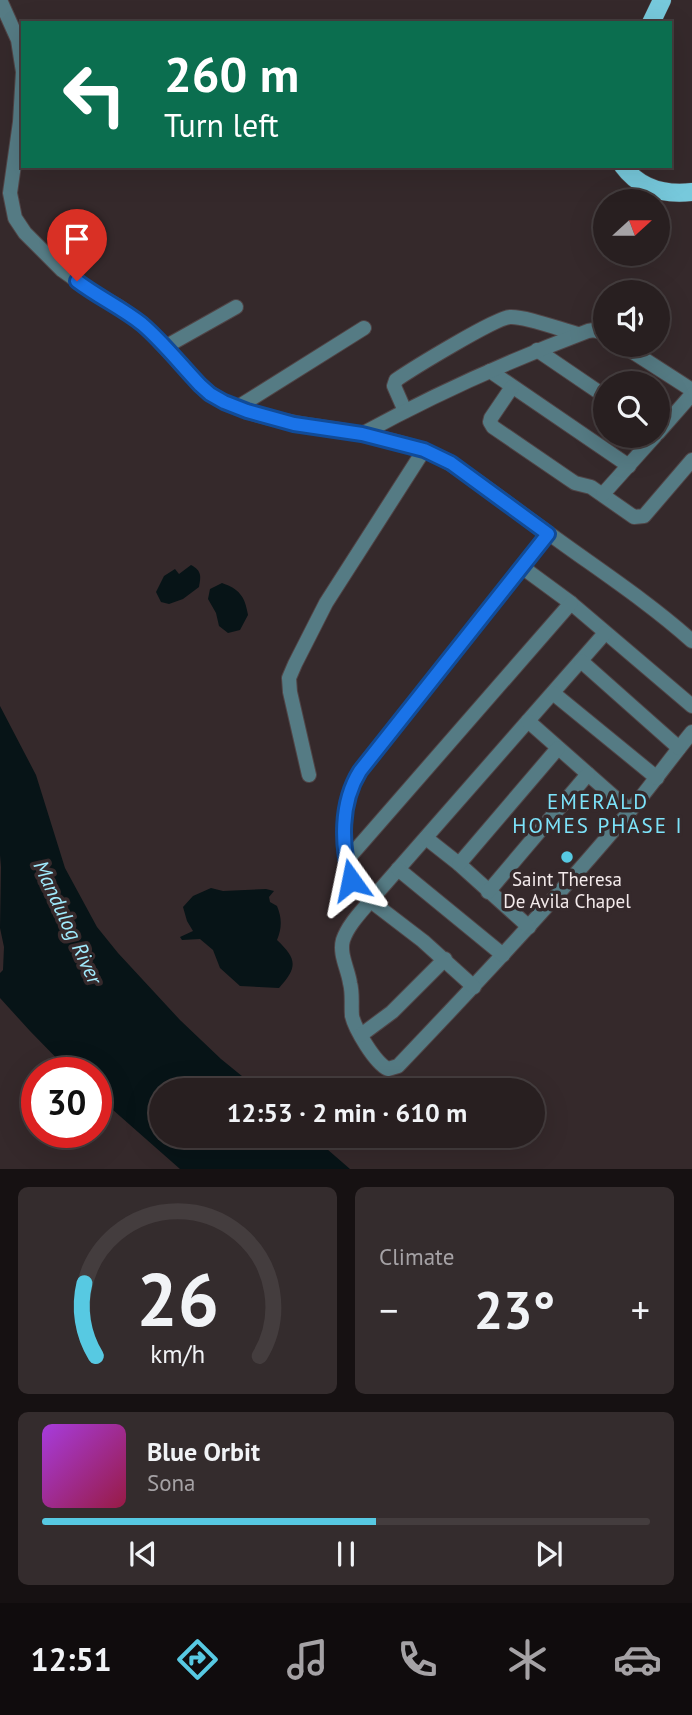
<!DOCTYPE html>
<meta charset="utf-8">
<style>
body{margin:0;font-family:"PT Sans",sans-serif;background:#342c2d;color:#f1f3f6;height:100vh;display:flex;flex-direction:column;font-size:26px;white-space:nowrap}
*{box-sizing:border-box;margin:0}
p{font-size:23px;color:#a5a2a5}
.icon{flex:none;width:38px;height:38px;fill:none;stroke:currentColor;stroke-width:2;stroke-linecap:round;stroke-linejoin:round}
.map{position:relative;height:1169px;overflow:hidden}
.drawer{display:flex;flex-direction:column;gap:18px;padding:18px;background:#161112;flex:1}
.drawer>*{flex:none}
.top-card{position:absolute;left:21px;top:21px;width:651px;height:147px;border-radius:0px;box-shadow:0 7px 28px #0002,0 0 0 2px #443d3e;background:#0b6e4f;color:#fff;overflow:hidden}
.needle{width:46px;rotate:69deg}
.fabs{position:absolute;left:593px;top:189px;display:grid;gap:14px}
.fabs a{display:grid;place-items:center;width:77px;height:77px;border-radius:50%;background:#281f20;box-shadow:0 7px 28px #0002,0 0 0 2px #443d3e;font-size:35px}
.speed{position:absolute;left:21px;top:1057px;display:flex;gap:14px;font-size:35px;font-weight:700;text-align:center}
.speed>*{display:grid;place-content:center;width:91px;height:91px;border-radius:50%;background:#281f20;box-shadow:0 7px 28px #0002,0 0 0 2px #443d3e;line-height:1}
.speed .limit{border:10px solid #d22;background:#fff;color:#111}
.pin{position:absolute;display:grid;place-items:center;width:60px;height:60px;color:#fff;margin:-72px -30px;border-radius:50% 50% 50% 0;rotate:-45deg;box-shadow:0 0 7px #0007}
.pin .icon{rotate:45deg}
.me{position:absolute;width:77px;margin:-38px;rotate:348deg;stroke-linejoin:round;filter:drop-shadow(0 0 5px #0008)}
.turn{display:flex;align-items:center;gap:24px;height:147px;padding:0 28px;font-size:32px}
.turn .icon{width:91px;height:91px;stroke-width:2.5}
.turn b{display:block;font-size:49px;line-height:60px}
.big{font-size:52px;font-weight:600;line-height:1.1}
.drawer .tile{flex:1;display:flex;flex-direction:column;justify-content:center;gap:10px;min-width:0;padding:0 24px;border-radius:10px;background:#342c2d}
.drawer .dial{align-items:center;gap:0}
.dial svg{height:182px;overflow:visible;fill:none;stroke:#443d3e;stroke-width:7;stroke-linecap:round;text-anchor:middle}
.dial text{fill:#f1f3f6;stroke:none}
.song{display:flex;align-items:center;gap:21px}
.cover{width:84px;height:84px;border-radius:10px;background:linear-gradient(135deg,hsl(280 70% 55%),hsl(340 70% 35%))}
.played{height:7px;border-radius:4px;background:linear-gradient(90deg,#57c9e2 55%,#443d3e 55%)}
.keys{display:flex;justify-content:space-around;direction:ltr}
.heat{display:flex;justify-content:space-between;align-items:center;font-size:38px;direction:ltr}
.drawer .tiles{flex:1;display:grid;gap:18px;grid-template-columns:1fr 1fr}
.tile:last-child{grid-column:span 2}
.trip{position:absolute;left:149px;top:1078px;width:396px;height:70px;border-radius:35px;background:#281f20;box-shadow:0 7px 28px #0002,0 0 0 2px #443d3e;font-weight:600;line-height:70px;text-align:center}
.tabs{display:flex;height:112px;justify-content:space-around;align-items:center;background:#100c0d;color:#a5a2a5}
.tabs .icon{width:49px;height:49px}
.tabs .current{color:#57c9e2}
.tabs b{font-size:32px;color:#f1f3f6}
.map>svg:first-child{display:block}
.water{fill:#071417}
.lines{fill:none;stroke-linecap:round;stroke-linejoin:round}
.minor-casing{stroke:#504446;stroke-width:16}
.major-casing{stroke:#504446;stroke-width:19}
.minor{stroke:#557b84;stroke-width:14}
.major{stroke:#77c9dc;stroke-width:18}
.route-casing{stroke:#114b97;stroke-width:18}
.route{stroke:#1a73e8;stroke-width:12}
.poi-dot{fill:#57c9e2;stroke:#35292b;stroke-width:2.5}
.labels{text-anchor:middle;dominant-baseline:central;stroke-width:7;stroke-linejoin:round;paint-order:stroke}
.poi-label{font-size:19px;fill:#f3eaeb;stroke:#35292b}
.neighbourhood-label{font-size:21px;letter-spacing:2px;fill:#7de3fa;stroke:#35292b}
.water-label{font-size:21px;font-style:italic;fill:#a1ebfd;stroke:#35292b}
</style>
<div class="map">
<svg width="692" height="1169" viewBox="0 0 692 1169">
<rect width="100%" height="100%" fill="#35292b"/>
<g class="water">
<path d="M191,565C202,571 201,576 199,587L183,599L169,604L161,602L156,592L164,576L175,569L179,574Z"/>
<path d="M222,583C239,589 245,596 248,615L240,630L228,633L219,626L216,613L208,599L210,589Z"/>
<path d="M0,706L36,775L65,868L97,927L118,953L180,1020L221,1059L259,1090H161V1136H312L350,1169H180L96,1095V1073H71L30,1031L0,998V973L3,970L4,947L0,928L1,867L0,855Z"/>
<path d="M211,888L223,891L266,889L274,891L269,897L270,902L277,906C282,918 282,928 277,940C297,959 298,967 279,988L240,986L220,968L213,950L200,939L182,940L180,937L193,931L187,921L183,907L193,896Z"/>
</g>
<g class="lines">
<g class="minor-casing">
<g id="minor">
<path d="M0,0L18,40L23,72"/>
<path d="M23,72L20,122L10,193L15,218L25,233L62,270L93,292L119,307L144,325L200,385C236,417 289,422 334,429C364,434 394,440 423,450C443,457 460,470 478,482C501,498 524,516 547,532C596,568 646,600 692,641"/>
<path d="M622,345L692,390"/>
<path d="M165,347L236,307"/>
<path d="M537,350L606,397"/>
<path d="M490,371L629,466"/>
<path d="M512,387L491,418L490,422L493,427L569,479L575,483L591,487L634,517L644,516L692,460"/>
<path d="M238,407L364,328"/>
<path d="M405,411L394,386L396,380C412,369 495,318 510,317C525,316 562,330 578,334"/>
<path d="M658,433L692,394"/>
<path d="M362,434C435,394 511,360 588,331L594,330L606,334"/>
<path d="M603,494L655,436"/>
<path d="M522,567L571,603L692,706"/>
<path d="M605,633L371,900C361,912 348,925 343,940C339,954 348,969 350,983C353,994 351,1005 352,1016C355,1029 375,1063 388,1069L398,1066C477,983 555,900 629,812C651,786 670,759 692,732"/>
<path d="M581,661L679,748"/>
<path d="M553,693L657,778"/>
<path d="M528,721L630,811"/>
<path d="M309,775L290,692L289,678L295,664L326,603L424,450"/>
<path d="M426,838L459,864L529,927"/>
<path d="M346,861L571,603"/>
<path d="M459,864L558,748"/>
<path d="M398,869L503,955"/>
<path d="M488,892L588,774"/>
<path d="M474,987L423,941L359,892C337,861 340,802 360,771L548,534"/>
<path d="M361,1035L392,1012L445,959"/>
</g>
</g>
<g class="major-casing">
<g id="major">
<path d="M651,23L662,0"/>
<path d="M623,166C640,189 665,195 692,192"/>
</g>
</g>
<use href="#minor" class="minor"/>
<use href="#major" class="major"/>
</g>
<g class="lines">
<g class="route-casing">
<path id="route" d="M77,281C98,297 122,308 142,324C163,342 181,365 200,385L210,394L224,402L247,411L294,424L362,434L424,450L451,463L548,534L360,771C340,803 341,845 351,880"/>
</g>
<use href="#route" class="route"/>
</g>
<circle class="poi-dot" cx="567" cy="857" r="7"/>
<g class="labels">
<g class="poi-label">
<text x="567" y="879">Saint Theresa<tspan x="567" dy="22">De Avila Chapel</tspan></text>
</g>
<g class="neighbourhood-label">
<text x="598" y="801">EMERALD<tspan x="598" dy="24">HOMES PHASE I</tspan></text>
</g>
<g class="water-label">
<text transform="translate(68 922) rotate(65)">Mandulog River</text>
</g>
</g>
</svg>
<div class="fabs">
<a><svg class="needle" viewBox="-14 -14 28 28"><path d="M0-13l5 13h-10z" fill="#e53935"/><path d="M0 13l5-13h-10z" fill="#a5a2a5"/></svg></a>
<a><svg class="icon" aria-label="sound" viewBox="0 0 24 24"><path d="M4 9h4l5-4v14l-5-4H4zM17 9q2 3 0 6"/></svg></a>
<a><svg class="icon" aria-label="search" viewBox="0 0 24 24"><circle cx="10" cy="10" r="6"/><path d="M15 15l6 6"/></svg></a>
</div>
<div class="speed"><div class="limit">30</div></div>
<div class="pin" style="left:77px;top:281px;background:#d93025"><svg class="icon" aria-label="arrive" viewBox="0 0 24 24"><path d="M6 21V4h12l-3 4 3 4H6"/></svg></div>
<svg class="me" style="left:351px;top:880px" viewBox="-20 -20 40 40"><path d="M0-17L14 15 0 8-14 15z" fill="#1a73e8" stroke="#fff" stroke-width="4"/></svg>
<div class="trip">12:53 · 2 min · 610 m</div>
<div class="top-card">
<div class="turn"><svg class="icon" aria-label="left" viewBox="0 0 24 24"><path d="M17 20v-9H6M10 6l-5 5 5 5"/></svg><div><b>260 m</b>Turn left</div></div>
</div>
</div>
<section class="drawer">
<div class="tiles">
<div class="tile dial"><svg viewBox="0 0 100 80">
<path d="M14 69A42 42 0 1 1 86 69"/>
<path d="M14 69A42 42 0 0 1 9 37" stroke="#57c9e2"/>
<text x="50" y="56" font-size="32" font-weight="700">26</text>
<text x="50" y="72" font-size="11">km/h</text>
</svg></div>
<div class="tile"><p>Climate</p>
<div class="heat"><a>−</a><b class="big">23°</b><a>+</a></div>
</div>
<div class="tile">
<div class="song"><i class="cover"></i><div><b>Blue Orbit</b><p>Sona</p></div></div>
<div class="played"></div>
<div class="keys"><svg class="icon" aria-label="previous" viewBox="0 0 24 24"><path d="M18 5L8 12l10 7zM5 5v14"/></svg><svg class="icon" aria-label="pause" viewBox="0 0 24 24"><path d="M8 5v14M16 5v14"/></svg><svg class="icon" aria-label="next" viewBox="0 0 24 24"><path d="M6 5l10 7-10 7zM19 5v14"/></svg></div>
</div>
</div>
</section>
<nav class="tabs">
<b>12:51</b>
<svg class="icon current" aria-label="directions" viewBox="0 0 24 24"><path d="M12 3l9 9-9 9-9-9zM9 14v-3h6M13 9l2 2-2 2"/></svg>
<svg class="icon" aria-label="music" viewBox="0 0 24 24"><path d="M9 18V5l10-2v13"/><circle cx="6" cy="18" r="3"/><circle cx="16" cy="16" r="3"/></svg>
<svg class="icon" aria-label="phone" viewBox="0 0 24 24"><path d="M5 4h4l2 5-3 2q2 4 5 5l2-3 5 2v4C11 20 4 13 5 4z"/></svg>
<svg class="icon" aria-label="climate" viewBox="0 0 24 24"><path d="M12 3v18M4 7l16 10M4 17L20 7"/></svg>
<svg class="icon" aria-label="car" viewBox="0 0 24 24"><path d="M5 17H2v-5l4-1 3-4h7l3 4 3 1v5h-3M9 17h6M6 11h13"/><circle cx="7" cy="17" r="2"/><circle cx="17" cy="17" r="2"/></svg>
</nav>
